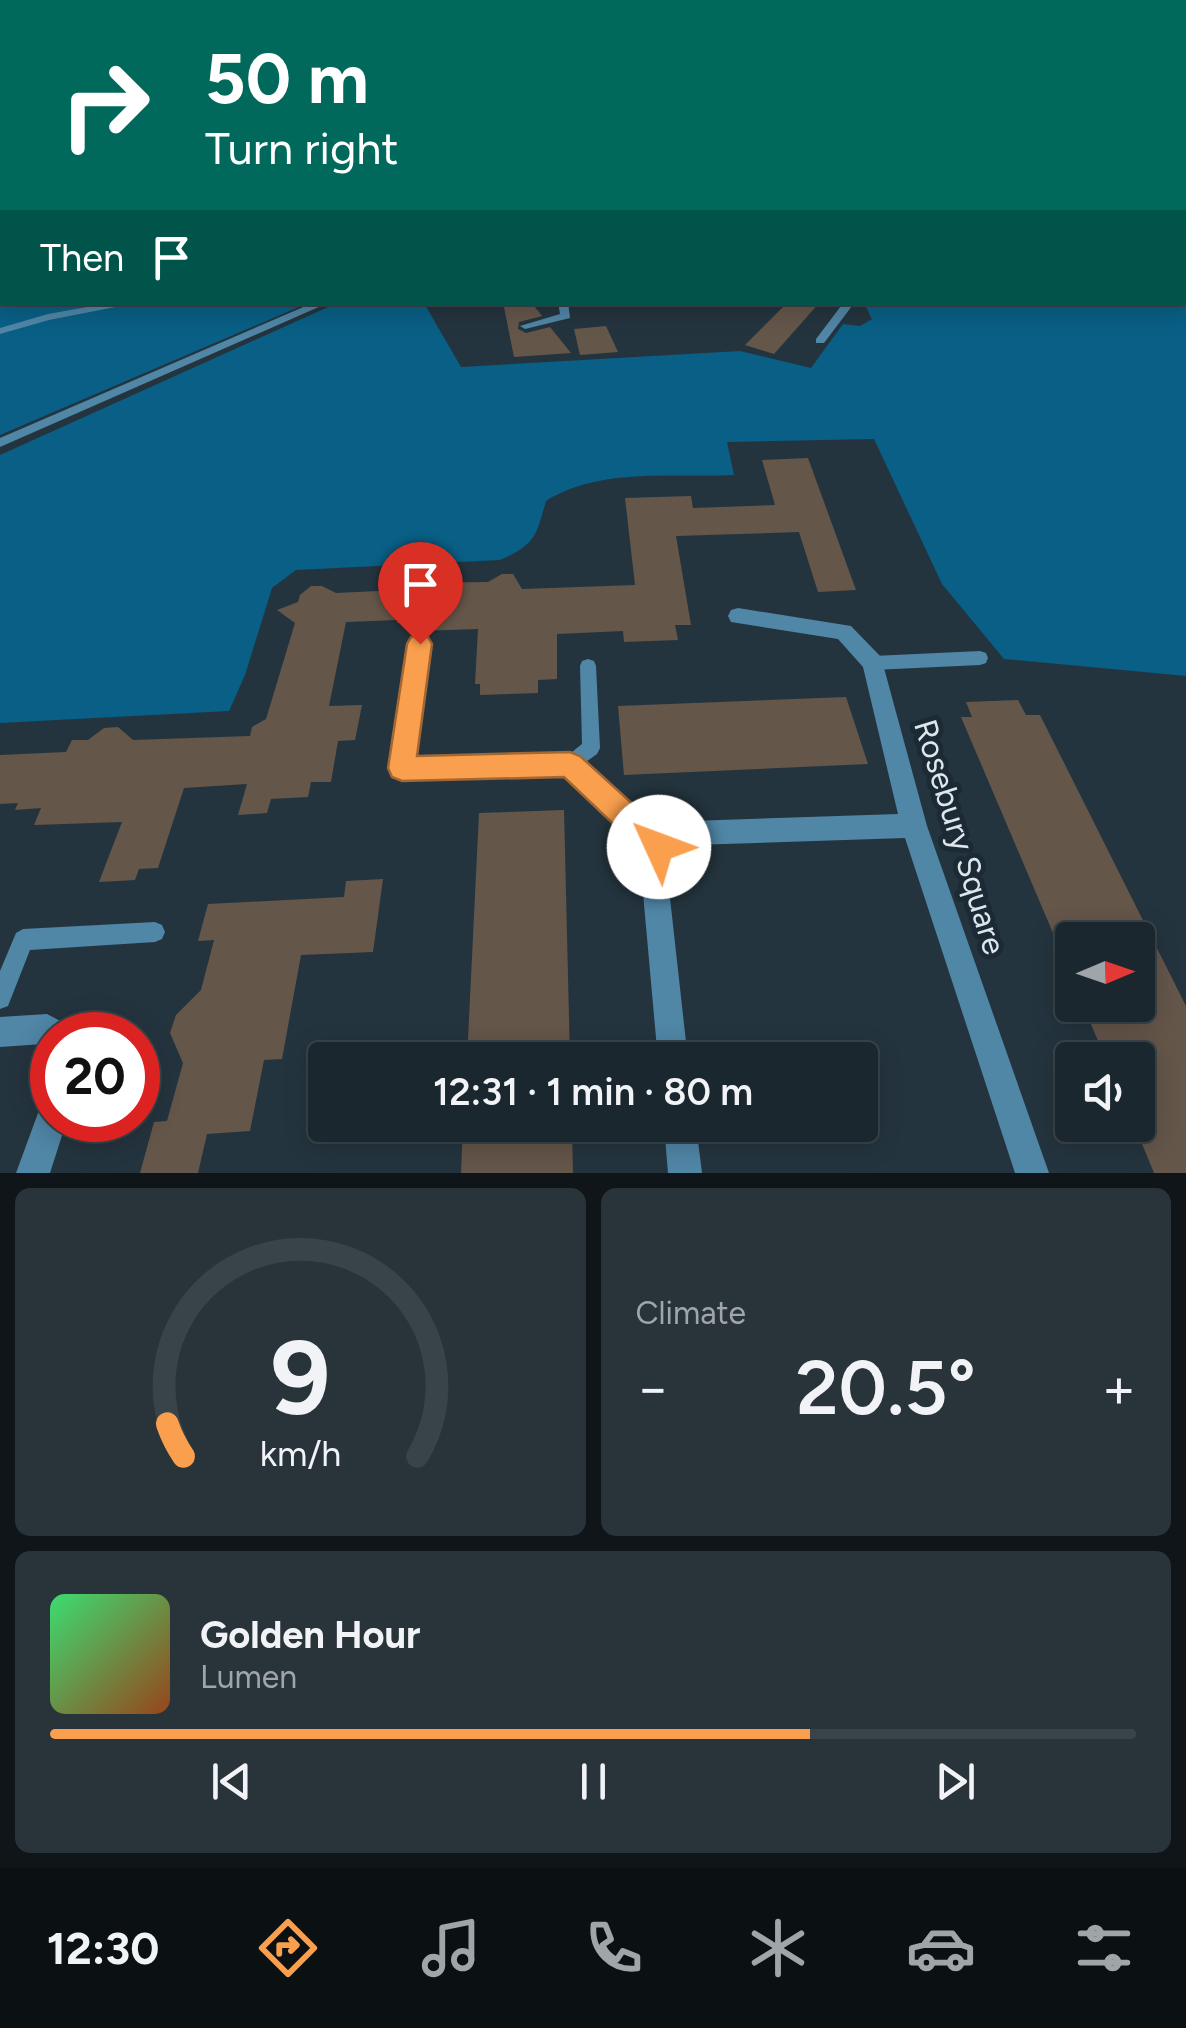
<!DOCTYPE html>
<meta charset="utf-8">
<style>
body{margin:0;font-family:Figtree,sans-serif;background:#28333a;color:#f1f3f6;height:100vh;display:flex;flex-direction:column;font-size:38px;white-space:nowrap}
*{box-sizing:border-box;margin:0}
p{font-size:32px;color:#a0a5aa}
.icon{flex:none;width:55px;height:55px;fill:none;stroke:currentColor;stroke-width:2;stroke-linecap:round;stroke-linejoin:round}
.map{position:relative;height:1173px;overflow:hidden}
.drawer{display:flex;flex-direction:column;gap:15px;padding:15px;background:#0f1519;flex:1}
.drawer>*{flex:none}
.banner{position:absolute;left:0px;top:0px;width:1188px;height:305px;box-shadow:0 5px 25px #0003,0 0 0 2px #39444a;background:#00695c;color:#fff;overflow:hidden}
.needle{width:65px;rotate:88deg}
.tools{position:absolute;left:1055px;top:922px;display:grid;gap:20px}
.tools a{display:grid;place-items:center;width:100px;height:100px;border-radius:10px;background:#1b272e;box-shadow:0 5px 25px #0003,0 0 0 2px #39444a;font-size:50px}
.speed{position:absolute;left:30px;top:1012px;display:flex;gap:20px;font-size:50px;font-weight:700;text-align:center}
.speed>*{display:grid;place-content:center;width:130px;height:130px;border-radius:50%;background:#1b272e;box-shadow:0 5px 25px #0003,0 0 0 2px #39444a;line-height:1}
.speed .limit{border:15px solid #d22;background:#fff;color:#111}
.pin{position:absolute;display:grid;place-items:center;width:85px;height:85px;color:#fff;margin:-102px -42px;border-radius:50% 50% 50% 0;rotate:-45deg;box-shadow:0 0 10px #0007}
.pin .icon{rotate:45deg}
.me{position:absolute;width:110px;margin:-55px;rotate:313deg;stroke-linejoin:round;filter:drop-shadow(0 0 8px #0008)}
.turn{display:flex;align-items:center;gap:35px;height:210px;padding:0 40px;font-size:45px}
.turn .icon{width:130px;height:130px;stroke-width:2.5}
.turn b{display:block;font-size:70px;line-height:85px}
.then{display:flex;align-items:center;height:95px;padding:0 40px;background:#0003;gap:20px;font-size:38px}
.big{font-size:75px;font-weight:600;line-height:1.1}
.drawer .widget{flex:1;display:flex;flex-direction:column;justify-content:center;gap:15px;min-width:0;padding:0 35px;border-radius:15px;background:#28333a}
.drawer .dial{align-items:center;gap:0}
.dial svg{height:260px;overflow:visible;fill:none;stroke:#39444a;stroke-width:7;stroke-linecap:round;text-anchor:middle}
.dial text{fill:#f1f3f6;stroke:none}
.song{display:flex;align-items:center;gap:30px}
.cover{width:120px;height:120px;border-radius:15px;background:linear-gradient(135deg,hsl(140 70% 55%),hsl(20 70% 35%))}
.played{height:10px;border-radius:5px;background:linear-gradient(90deg,#f99f4e 70%,#39444a 70%)}
.keys{display:flex;justify-content:space-around;direction:ltr}
.heat{display:flex;justify-content:space-between;align-items:center;font-size:55px;direction:ltr}
.drawer .tiles{flex:1;display:grid;gap:15px;grid-template-columns:1fr 1fr}
.widget:last-child{grid-column:span 2}
.trip{position:absolute;left:308px;top:1042px;width:570px;height:100px;border-radius:10px;background:#1b272e;box-shadow:0 5px 25px #0003,0 0 0 2px #39444a;font-weight:600;line-height:100px;text-align:center}
.menu{display:flex;height:160px;justify-content:space-around;align-items:center;background:#0b1012;color:#a0a5aa}
.menu .icon{width:70px;height:70px}
.menu .selected{color:#f99f4e}
.menu b{font-size:45px;color:#f1f3f6}
.map>svg:first-child{display:block}
.green{fill:#095f85}
.building{fill:#65564a}
.lines{fill:none;stroke-linecap:round;stroke-linejoin:round}
.service{fill:#5086a6;fill-rule:evenodd}
.minor{fill:#5086a6;fill-rule:evenodd}
.route{fill:#f99f4e;stroke:#a26733;stroke-width:2.5}
.labels{text-anchor:middle;dominant-baseline:central;stroke-width:10;stroke-linejoin:round;paint-order:stroke}
.near-street-label{font-size:32px;fill:#dde7ed;stroke:#1b2a34}
</style>
<div class="map">
<svg width="1186" height="1173" viewBox="0 0 1186 1173">
<rect width="100%" height="100%" fill="#24343e"/>
<g class="green">
<path d="M0,127L2,302L308,303L0,435Z"/>
<path d="M1186,280V676L1004,659L942,584L874,439L727,442L734,475C673,478 599,467 546,501C536,536 536,544 500,560L296,570L272,588L245,675L229,711L0,723V455L328,307L342,302L424,303L461,367L740,351L811,368L843,324L860,326L872,319L864,303L1185,302Z"/>
</g>
<g class="building">
<path d="M503,302H531L542,316L519,322L518,329L526,333L550,327L571,353L514,357Z"/>
<path d="M788,302H820L774,354L745,345Z"/>
<path d="M606,326L618,352L580,355L574,329Z"/>
<path d="M808,458L856,590L818,592L799,532L676,536L691,625H675L678,640L624,642L623,631L557,634V679L538,680V693L480,695V684H475L478,629L417,631L418,623H397L398,620L346,622L329,706L362,705L355,740L338,741L331,782H311L308,797L271,799L267,813L238,815L247,784L184,788L158,868L139,869L135,880L99,882L122,822L34,825L41,808L15,810L18,803L0,804V755L66,752L72,740H88L104,728L118,727L133,740L250,736L252,727L266,719L295,623L277,610L298,602L300,595L311,586H322L336,593L399,590L401,583L488,582L502,574H513L522,589L635,585L625,498L691,496L693,508L775,505L762,460Z"/>
<path d="M846,697L868,764L624,775L618,706Z"/>
<path d="M1018,700L1026,715H1040L1186,1006V1173H1154L1138,1134V1060H1106L1083,1005H1138V940H1056L961,717H972L966,702Z"/>
<path d="M564,810L570,1060H467L479,813Z"/>
<path d="M383,879L373,952L301,955L282,1059L264,1060L250,1131L207,1134L198,1173H140L154,1122L167,1121L183,1063L170,1033L176,1015L201,990L214,940L198,941L208,904L344,897L346,881Z"/>
<path d="M463,1125H572L573,1173H461Z"/>
</g>
<g class="lines">
<g class="service">
<rect x="1185" y="162" width="1" height="4"/>
<path d="M1185,199L1186,200V206L1185,205Z"/>
<path d="M115,302H141L49,320L0,334V328L48,314Z"/>
<path d="M315,302H330L0,447V438Z"/>
<path d="M558,302H568L570,318L525,329L520,326L560,314Z"/>
<path d="M844,302H855L824,343H816V339Z"/>
<path d="M420,638L426,640L428,644L412,760L567,756L582,744L580,666L582,661L588,659L594,661L596,666L600,748L597,754L583,764L666,840L669,847L666,854L659,856L652,854L566,772L402,776L396,774L393,768L412,644L414,640Z"/>
<path d="M980,651L986,653L988,658L986,663L980,665L873,670L867,668L865,663L867,658L873,656Z"/>
<path d="M155,922L162,925L165,932L162,939L155,942L30,950L8,1006L0,1009V971L16,933L23,929Z"/>
</g>
<g class="minor">
<rect x="1185" y="265" width="1" height="9"/>
<path d="M738,608L851,626L881,657L927,826L1049,1173H1015L905,838L692,845L670,855L667,871L688,1060H658L641,871L650,838L691,821L898,814L863,667L838,639L731,622L728,616L731,610Z"/>
<path d="M47,1014L66,1024L70,1035H52V1049L43,1044L0,1047V1017Z"/>
<path d="M52,1100V1120H67L50,1173H16L41,1105Z"/>
<path d="M664,1125H696L702,1173H668Z"/>
</g>
</g>
<linearGradient id="sky" x2="0" y2="1"><stop stop-color="#141d22"/><stop offset="0.44" stop-color="#3f5063"/><stop offset="1" stop-color="#3f5063" stop-opacity="0"/></linearGradient>
<rect width="1186" height="291" fill="url(#sky)"/>
<path class="route" d="M420,634L428,637L432,644L417,756L570,752L580,756L669,837L674,847L669,857L659,861L648,857L564,777L402,781L392,777L388,768L407,644L411,637Z"/>
<g class="labels">
<g class="near-street-label">
<text transform="translate(960 837) rotate(73)">Rosebury Square</text>
</g>
</g>
</svg>
<div class="tools">
<a><svg class="needle" viewBox="-14 -14 28 28"><path d="M0-13l5 13h-10z" fill="#e53935"/><path d="M0 13l5-13h-10z" fill="#a0a5aa"/></svg></a>
<a><svg class="icon" aria-label="sound" viewBox="0 0 24 24"><path d="M4 9h4l5-4v14l-5-4H4zM17 9q2 3 0 6"/></svg></a>
</div>
<div class="speed"><div class="limit">20</div></div>
<div class="pin" style="left:420px;top:644px;background:#d93025"><svg class="icon" aria-label="arrive" viewBox="0 0 24 24"><path d="M6 21V4h12l-3 4 3 4H6"/></svg></div>
<svg class="me" style="left:659px;top:847px" viewBox="-20 -20 40 40"><circle r="19" fill="#fff"/><path d="M0-13L10 11 0 6-10 11z" fill="#f99f4e"/></svg>
<div class="trip">12:31 · 1 min · 80 m</div>
<div class="banner">
<div class="turn"><svg class="icon" aria-label="right" viewBox="0 0 24 24"><path d="M7 20v-9h11M14 6l5 5-5 5"/></svg><div><b>50 m</b>Turn right</div></div>
<div class="then">Then<svg class="icon" aria-label="arrive" viewBox="0 0 24 24"><path d="M6 21V4h12l-3 4 3 4H6"/></svg></div>
</div>
</div>
<section class="drawer">
<div class="tiles">
<div class="widget dial"><svg viewBox="0 0 100 80">
<path d="M14 69A42 42 0 1 1 86 69"/>
<path d="M14 69A42 42 0 0 1 9 59" stroke="#f99f4e"/>
<text x="50" y="56" font-size="32" font-weight="700">9</text>
<text x="50" y="72" font-size="11">km/h</text>
</svg></div>
<div class="widget"><p>Climate</p>
<div class="heat"><a>−</a><b class="big">20.5°</b><a>+</a></div>
</div>
<div class="widget">
<div class="song"><i class="cover"></i><div><b>Golden Hour</b><p>Lumen</p></div></div>
<div class="played"></div>
<div class="keys"><svg class="icon" aria-label="previous" viewBox="0 0 24 24"><path d="M18 5L8 12l10 7zM5 5v14"/></svg><svg class="icon" aria-label="pause" viewBox="0 0 24 24"><path d="M8 5v14M16 5v14"/></svg><svg class="icon" aria-label="next" viewBox="0 0 24 24"><path d="M6 5l10 7-10 7zM19 5v14"/></svg></div>
</div>
</div>
</section>
<nav class="menu">
<b>12:30</b>
<svg class="icon selected" aria-label="directions" viewBox="0 0 24 24"><path d="M12 3l9 9-9 9-9-9zM9 14v-3h6M13 9l2 2-2 2"/></svg>
<svg class="icon" aria-label="music" viewBox="0 0 24 24"><path d="M9 18V5l10-2v13"/><circle cx="6" cy="18" r="3"/><circle cx="16" cy="16" r="3"/></svg>
<svg class="icon" aria-label="phone" viewBox="0 0 24 24"><path d="M5 4h4l2 5-3 2q2 4 5 5l2-3 5 2v4C11 20 4 13 5 4z"/></svg>
<svg class="icon" aria-label="climate" viewBox="0 0 24 24"><path d="M12 3v18M4 7l16 10M4 17L20 7"/></svg>
<svg class="icon" aria-label="car" viewBox="0 0 24 24"><path d="M5 17H2v-5l4-1 3-4h7l3 4 3 1v5h-3M9 17h6M6 11h13"/><circle cx="7" cy="17" r="2"/><circle cx="17" cy="17" r="2"/></svg>
<svg class="icon" aria-label="filters" viewBox="0 0 24 24"><path d="M4 7h16M4 17h16"/><circle cx="9" cy="7" r="2"/><circle cx="15" cy="17" r="2"/></svg>
</nav>
